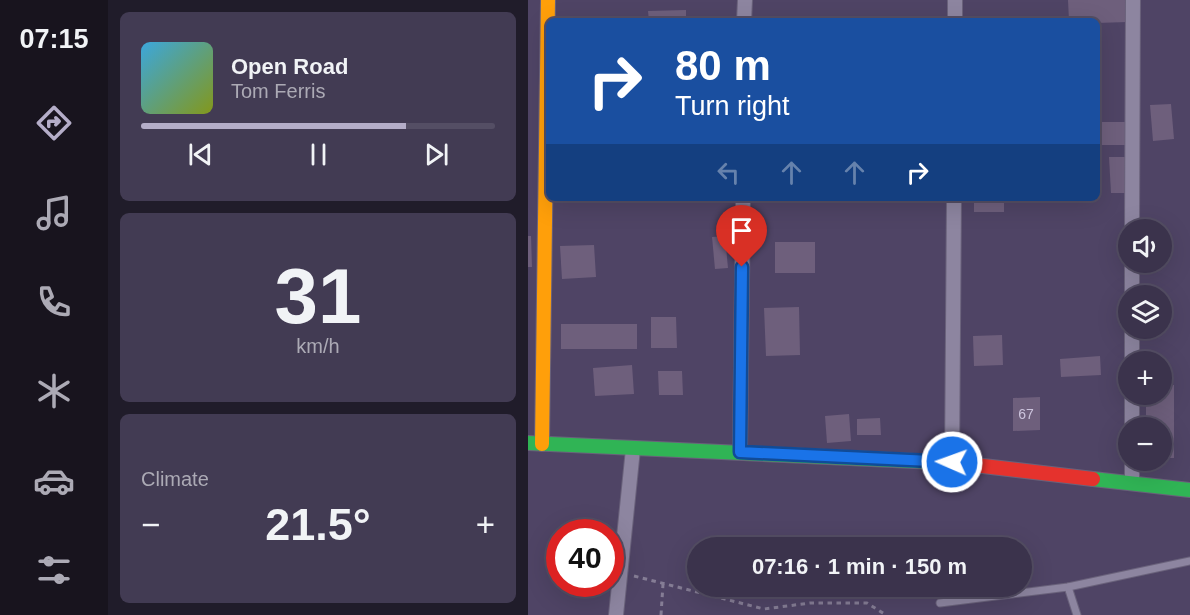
<!DOCTYPE html>
<meta charset="utf-8">
<style>
body{margin:0;font-family:Helvetica,sans-serif;background:#423b53;color:#f1f3f6;height:100vh;display:flex;flex-direction:column;font-size:22px;white-space:nowrap}
*{box-sizing:border-box;margin:0}
p{font-size:20px;color:#acaab5}
.icon{flex:none;width:33px;height:33px;fill:none;stroke:currentColor;stroke-width:2;stroke-linecap:round;stroke-linejoin:round}
.map{position:relative;flex:1;overflow:hidden}
.panel{display:flex;flex-direction:column;gap:12px;padding:12px;background:#201c2a;width:420px}
.panel>*{flex:none}
.hud{position:absolute;left:18px;top:18px;width:554px;height:183px;border-radius:9px;box-shadow:0 6px 24px #0002,0 0 0 2px #544e64;background:#1a4fa0;color:#fff;overflow:hidden}
.buttons{position:absolute;left:590px;top:219px;display:grid;gap:12px}
.buttons a{display:grid;place-items:center;width:54px;height:54px;border-radius:50%;background:#3b334c;box-shadow:0 6px 24px #0002,0 0 0 2px #544e64;font-size:30px}
.speed{position:absolute;left:18px;top:519px;display:flex;gap:12px;font-size:30px;font-weight:700;text-align:center}
.speed>*{display:grid;place-content:center;width:78px;height:78px;border-radius:50%;background:#3b334c;box-shadow:0 6px 24px #0002,0 0 0 2px #544e64;line-height:1}
.speed .limit{border:9px solid #d22;background:#fff;color:#111}
.pin{position:absolute;display:grid;place-items:center;width:51px;height:51px;color:#fff;margin:-62px -26px;border-radius:50% 50% 50% 0;rotate:-45deg;box-shadow:0 0 6px #0007}
.pin .icon{rotate:45deg}
.me{position:absolute;width:66px;margin:-33px;rotate:272deg;stroke-linejoin:round;filter:drop-shadow(0 0 4px #0008)}
.turn{display:flex;align-items:center;gap:21px;height:126px;padding:0 30px;font-size:27px}
.turn .icon{width:78px;height:78px;stroke-width:2.5}
.turn b{display:block;font-size:42px;line-height:51px}
.lanes{display:flex;align-items:center;height:57px;padding:0 30px;background:#0003;justify-content:center;gap:30px;direction:ltr}
.lanes .off{opacity:.35}
.big{font-size:45px;font-weight:600;line-height:1.1}
.panel .card{flex:1;display:flex;flex-direction:column;justify-content:center;gap:9px;min-width:0;padding:0 21px;border-radius:9px;background:#423b53}
.panel .dial{align-items:center;gap:0}
.dial b{font-size:78px;line-height:1}
.song{display:flex;align-items:center;gap:18px}
.cover{width:72px;height:72px;border-radius:9px;background:linear-gradient(135deg,hsl(200 70% 55%),hsl(70 70% 35%))}
.played{height:6px;border-radius:3px;background:linear-gradient(90deg,#b4adc8 75%,#544e64 75%)}
.keys{display:flex;justify-content:space-around;direction:ltr}
.heat{display:flex;justify-content:space-between;align-items:center;font-size:33px;direction:ltr}
.trip{position:absolute;left:159px;top:537px;width:345px;height:60px;border-radius:30px;background:#3b334c;box-shadow:0 6px 24px #0002,0 0 0 2px #544e64;font-weight:600;line-height:60px;text-align:center}
main{display:flex;flex:1;min-height:0}
.dock{display:flex;flex-direction:column;width:108px;justify-content:space-around;align-items:center;background:#18141e;color:#acaab5}
.dock .icon{width:42px;height:42px}
.dock .active{color:#b4adc8}
.dock b{font-size:27px;color:#f1f3f6}
.map>svg:first-child{display:block}
.building{fill:#6e5f7c}
.lines{fill:none;stroke-linecap:round;stroke-linejoin:round}
.lane-casing{stroke:#6a627b;stroke-width:9}
.street-casing{stroke:#6a627b;stroke-width:16}
.fast-casing{stroke:#6a627b;stroke-width:16}
.slow-casing{stroke:#6a627b;stroke-width:16}
.jam-casing{stroke:#6a627b;stroke-width:16}
.path{stroke:#857d95;stroke-width:3;stroke-dasharray:4.5 4.5;stroke-linecap:butt}
.lane{stroke:#8d85a0;stroke-width:7}
.street{stroke:#8d85a0;stroke-width:14}
.fast{stroke:#30b455;stroke-width:14}
.slow{stroke:#ff9f0a;stroke-width:14}
.jam{stroke:#e5322d;stroke-width:14}
.route-casing{stroke:#114b97;stroke-width:15}
.route{stroke:#1a73e8;stroke-width:10}
.labels{text-anchor:middle;dominant-baseline:central;stroke-width:6;stroke-linejoin:round;paint-order:stroke}
.number-label{font-size:14px;fill:#ccc4dd}
</style>
<main>
<nav class="dock">
<b>07:15</b>
<svg class="icon active" aria-label="directions" viewBox="0 0 24 24"><path d="M12 3l9 9-9 9-9-9zM9 14v-3h6M13 9l2 2-2 2"/></svg>
<svg class="icon" aria-label="music" viewBox="0 0 24 24"><path d="M9 18V5l10-2v13"/><circle cx="6" cy="18" r="3"/><circle cx="16" cy="16" r="3"/></svg>
<svg class="icon" aria-label="phone" viewBox="0 0 24 24"><path d="M5 4h4l2 5-3 2q2 4 5 5l2-3 5 2v4C11 20 4 13 5 4z"/></svg>
<svg class="icon" aria-label="climate" viewBox="0 0 24 24"><path d="M12 3v18M4 7l16 10M4 17L20 7"/></svg>
<svg class="icon" aria-label="car" viewBox="0 0 24 24"><path d="M5 17H2v-5l4-1 3-4h7l3 4 3 1v5h-3M9 17h6M6 11h13"/><circle cx="7" cy="17" r="2"/><circle cx="17" cy="17" r="2"/></svg>
<svg class="icon" aria-label="filters" viewBox="0 0 24 24"><path d="M4 7h16M4 17h16"/><circle cx="9" cy="7" r="2"/><circle cx="15" cy="17" r="2"/></svg>
</nav>
<section class="panel">
<div class="card">
<div class="song"><i class="cover"></i><div><b>Open Road</b><p>Tom Ferris</p></div></div>
<div class="played"></div>
<div class="keys"><svg class="icon" aria-label="previous" viewBox="0 0 24 24"><path d="M18 5L8 12l10 7zM5 5v14"/></svg><svg class="icon" aria-label="pause" viewBox="0 0 24 24"><path d="M8 5v14M16 5v14"/></svg><svg class="icon" aria-label="next" viewBox="0 0 24 24"><path d="M6 5l10 7-10 7zM19 5v14"/></svg></div>
</div>
<div class="card dial"><b>31</b><p>km/h</p></div>
<div class="card"><p>Climate</p>
<div class="heat"><a>−</a><b class="big">21.5°</b><a>+</a></div>
</div>
</section>
<div class="map">
<svg width="662" height="615" viewBox="0 0 662 615">
<rect width="100%" height="100%" fill="#4f4465"/>
<g class="building">
<path d="M540,0H599L600,22L568,23V21H541Z"/>
<path d="M158,10V21H121L120,11Z"/>
<path d="M643,104L646,139L625,141L622,105Z"/>
<rect x="568" y="122" width="29" height="23"/>
<path d="M581,157H598L599,193H583Z"/>
<rect x="446" y="198" width="30" height="14"/>
<path d="M0,236H3L4,267H0Z"/>
<path d="M197,236L200,268L187,269L184,237Z"/>
<rect x="247" y="242" width="40" height="31"/>
<path d="M66,245L68,277L34,279L32,246Z"/>
<path d="M271,307L272,355L238,356L236,308Z"/>
<path d="M123,317H148L149,348H123Z"/>
<rect x="33" y="324" width="76" height="25"/>
<path d="M474,335L475,365L446,366L445,336Z"/>
<path d="M572,356L573,375L533,377L532,359Z"/>
<path d="M104,365L106,394L67,396L65,368Z"/>
<path d="M130,371H154L155,395H131Z"/>
<path d="M633,385H646V458H633V428H618V394H633Z"/>
<path d="M512,397V430L485,431V398Z"/>
<path d="M321,414L323,441L299,443L297,416Z"/>
<path d="M352,418L353,435H329V419Z"/>
</g>
<g class="lines">
<g class="lane-casing">
<g id="lane">
<path d="M540,587L549,615"/>
<path d="M412,603L540,587L662,561"/>
</g>
</g>
<g class="street-casing">
<g id="street">
<path d="M216,21L217,0"/>
<path d="M427,21V0"/>
<path d="M604,230L605,0"/>
<path d="M604,262V296"/>
<path d="M604,328V362"/>
<path d="M604,394V428"/>
<path d="M212,452L215,198"/>
<path d="M604,460V483"/>
<path d="M424,462L426,198"/>
<path d="M88,615L105,449"/>
</g>
</g>
<g class="fast-casing">
<g id="fast">
<path d="M0,443L430,463"/>
<path d="M565,479L662,490"/>
</g>
</g>
<g class="slow-casing">
<path id="slow" d="M14,444L20,0"/>
</g>
<g class="jam-casing">
<path id="jam" d="M430,463L565,479"/>
</g>
<g class="path">
<path d="M106,576L236,609L282,603H339L358,615"/>
<path d="M133,615L135,584"/>
</g>
<use href="#lane" class="lane"/>
<use href="#street" class="street"/>
<use href="#fast" class="fast"/>
<use href="#slow" class="slow"/>
<use href="#jam" class="jam"/>
</g>
<g class="lines">
<g class="route-casing">
<path id="route" d="M214,267L212,452L424,462"/>
</g>
<use href="#route" class="route"/>
</g>
<g class="labels">
<g class="number-label">
<text x="498" y="414">67</text>
</g>
</g>
</svg>
<div class="buttons">
<a><svg class="icon" aria-label="sound" viewBox="0 0 24 24"><path d="M4 9h4l5-4v14l-5-4H4zM17 9q2 3 0 6"/></svg></a>
<a><svg class="icon" aria-label="layers" viewBox="0 0 24 24"><path d="M12 4l9 5-9 5-9-5zM3 14l9 5 9-5"/></svg></a>
<a>+</a>
<a>−</a>
</div>
<div class="speed"><div class="limit">40</div></div>
<div class="pin" style="left:214px;top:267px;background:#d93025"><svg class="icon" aria-label="arrive" viewBox="0 0 24 24"><path d="M6 21V4h12l-3 4 3 4H6"/></svg></div>
<svg class="me" style="left:424px;top:462px" viewBox="-20 -20 40 40"><circle r="17" fill="#1a73e8" stroke="#fff" stroke-width="3"/><path d="M0-11L8 9 0 5-8 9z" fill="#fff"/></svg>
<div class="trip">07:16 · 1 min · 150 m</div>
<div class="hud">
<div class="turn"><svg class="icon" aria-label="right" viewBox="0 0 24 24"><path d="M7 20v-9h11M14 6l5 5-5 5"/></svg><div><b>80 m</b>Turn right</div></div>
<div class="lanes"><svg class="icon off" aria-label="left" viewBox="0 0 24 24"><path d="M17 20v-9H6M10 6l-5 5 5 5"/></svg><svg class="icon off" aria-label="ahead" viewBox="0 0 24 24"><path d="M12 20V5M6 11l6-6 6 6"/></svg><svg class="icon off" aria-label="ahead" viewBox="0 0 24 24"><path d="M12 20V5M6 11l6-6 6 6"/></svg><svg class="icon" aria-label="right" viewBox="0 0 24 24"><path d="M7 20v-9h11M14 6l5 5-5 5"/></svg></div>
</div>
</div>
</main>
